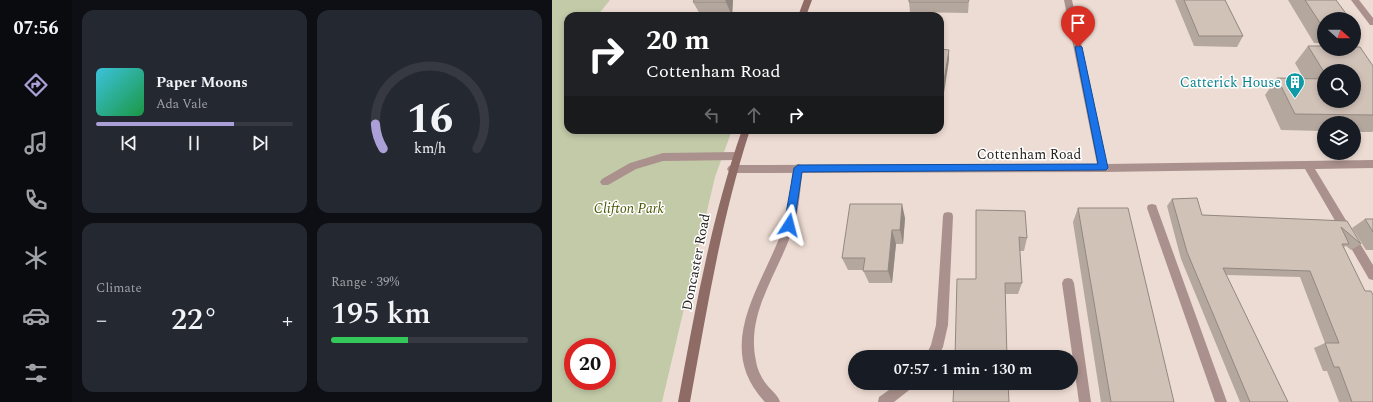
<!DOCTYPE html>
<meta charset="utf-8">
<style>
body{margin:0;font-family:Spectral,serif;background:#242831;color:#f1f3f6;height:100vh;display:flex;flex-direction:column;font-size:15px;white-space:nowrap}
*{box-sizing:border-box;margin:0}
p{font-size:13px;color:#9ea1a6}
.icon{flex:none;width:22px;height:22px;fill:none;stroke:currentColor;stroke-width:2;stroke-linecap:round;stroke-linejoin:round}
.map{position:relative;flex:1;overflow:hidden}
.panel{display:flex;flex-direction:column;gap:10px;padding:10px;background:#0d0f14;width:480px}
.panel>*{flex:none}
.guide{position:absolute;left:12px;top:12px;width:380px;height:122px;border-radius:12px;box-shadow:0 2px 6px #0003;background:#202124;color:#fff;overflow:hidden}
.needle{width:26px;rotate:111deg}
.fabs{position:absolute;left:765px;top:12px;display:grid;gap:8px}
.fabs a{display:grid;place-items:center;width:44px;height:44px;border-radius:50%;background:#171b24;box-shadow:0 2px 6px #0003;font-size:20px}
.speed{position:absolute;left:12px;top:338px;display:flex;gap:8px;font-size:20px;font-weight:700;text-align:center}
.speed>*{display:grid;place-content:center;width:52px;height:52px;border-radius:50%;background:#171b24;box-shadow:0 2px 6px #0003;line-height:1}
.speed .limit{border:6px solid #d22;background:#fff;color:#111}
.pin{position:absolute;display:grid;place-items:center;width:34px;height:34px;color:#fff;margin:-41px -17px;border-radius:50% 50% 50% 0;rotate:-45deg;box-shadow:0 0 4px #0007}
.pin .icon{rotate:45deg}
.me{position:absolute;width:44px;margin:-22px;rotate:9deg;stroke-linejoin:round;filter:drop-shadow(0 0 3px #0008)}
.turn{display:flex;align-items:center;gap:14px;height:84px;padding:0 16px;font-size:18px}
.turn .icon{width:52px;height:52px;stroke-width:2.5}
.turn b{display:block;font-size:28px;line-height:34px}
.lanes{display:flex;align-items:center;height:38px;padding:0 16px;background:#0003;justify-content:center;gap:20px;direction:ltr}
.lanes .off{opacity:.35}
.big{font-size:30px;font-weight:600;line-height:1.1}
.panel .widget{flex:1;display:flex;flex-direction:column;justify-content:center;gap:6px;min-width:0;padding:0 14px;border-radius:12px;background:#242831}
.panel .dial{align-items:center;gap:0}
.dial svg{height:104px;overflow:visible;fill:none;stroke:#363941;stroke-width:7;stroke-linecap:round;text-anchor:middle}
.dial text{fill:#f1f3f6;stroke:none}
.song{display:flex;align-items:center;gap:12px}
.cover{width:48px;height:48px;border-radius:6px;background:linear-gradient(135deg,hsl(190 70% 55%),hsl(140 70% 35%))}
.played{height:4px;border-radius:2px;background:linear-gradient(90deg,#ab9fd7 70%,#363941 70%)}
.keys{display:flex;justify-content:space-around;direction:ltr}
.heat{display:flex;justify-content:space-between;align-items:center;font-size:22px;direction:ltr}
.charge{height:6px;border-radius:3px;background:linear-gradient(90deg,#34c759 39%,#363941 0)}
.panel .tiles{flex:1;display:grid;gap:10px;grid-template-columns:repeat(2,1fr)}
.trip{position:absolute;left:296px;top:350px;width:230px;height:40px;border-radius:20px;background:#171b24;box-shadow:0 2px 6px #0003;font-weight:600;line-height:40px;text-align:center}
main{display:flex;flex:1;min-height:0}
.tab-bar{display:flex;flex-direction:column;width:72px;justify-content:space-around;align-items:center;background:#090b0e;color:#9ea1a6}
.tab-bar .icon{width:28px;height:28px}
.tab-bar .active{color:#ab9fd7}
.tab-bar b{font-size:18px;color:#f1f3f6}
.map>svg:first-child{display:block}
.green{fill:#c2caa8;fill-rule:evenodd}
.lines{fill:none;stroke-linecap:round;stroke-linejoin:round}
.lane{fill:#aa918d;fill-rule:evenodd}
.street{fill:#aa918d;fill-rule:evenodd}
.secondary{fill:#8f6b66;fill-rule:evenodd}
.wall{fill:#b4a79e;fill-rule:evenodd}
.shaded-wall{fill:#928881}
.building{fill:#d1c2b8;stroke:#928881}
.route{fill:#1a73e8;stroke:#114b97}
.labels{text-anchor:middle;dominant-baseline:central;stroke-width:3;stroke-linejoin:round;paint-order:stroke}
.culture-label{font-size:14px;fill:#0d838f;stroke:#fff;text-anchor:end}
.street-label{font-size:14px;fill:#292320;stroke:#fff}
.park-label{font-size:14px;font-style:italic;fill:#4c5804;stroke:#fff}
</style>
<main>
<nav class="tab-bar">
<b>07:56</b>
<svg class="icon active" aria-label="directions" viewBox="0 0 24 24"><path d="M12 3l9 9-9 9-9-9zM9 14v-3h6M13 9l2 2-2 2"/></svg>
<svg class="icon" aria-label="music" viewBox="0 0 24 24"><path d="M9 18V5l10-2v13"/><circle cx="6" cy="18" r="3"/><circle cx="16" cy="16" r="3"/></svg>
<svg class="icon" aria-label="phone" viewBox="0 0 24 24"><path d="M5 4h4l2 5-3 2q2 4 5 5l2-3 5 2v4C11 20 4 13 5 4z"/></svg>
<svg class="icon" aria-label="climate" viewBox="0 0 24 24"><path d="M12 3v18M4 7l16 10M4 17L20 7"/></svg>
<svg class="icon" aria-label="car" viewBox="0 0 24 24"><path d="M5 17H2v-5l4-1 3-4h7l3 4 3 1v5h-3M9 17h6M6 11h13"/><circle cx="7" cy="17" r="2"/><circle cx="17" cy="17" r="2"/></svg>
<svg class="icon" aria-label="filters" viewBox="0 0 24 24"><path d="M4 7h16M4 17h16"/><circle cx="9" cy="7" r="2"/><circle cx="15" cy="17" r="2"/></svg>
</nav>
<section class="panel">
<div class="tiles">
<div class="widget">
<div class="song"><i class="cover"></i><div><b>Paper Moons</b><p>Ada Vale</p></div></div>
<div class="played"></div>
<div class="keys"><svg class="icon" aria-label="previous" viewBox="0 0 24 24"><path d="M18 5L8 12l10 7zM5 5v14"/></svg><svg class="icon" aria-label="pause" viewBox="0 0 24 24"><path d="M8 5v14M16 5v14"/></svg><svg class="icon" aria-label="next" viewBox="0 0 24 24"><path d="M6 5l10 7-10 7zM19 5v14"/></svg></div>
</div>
<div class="widget dial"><svg viewBox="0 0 100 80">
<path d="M14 69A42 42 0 1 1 86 69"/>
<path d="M14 69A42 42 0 0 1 8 50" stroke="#ab9fd7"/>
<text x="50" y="56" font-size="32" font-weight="700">16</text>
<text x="50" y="72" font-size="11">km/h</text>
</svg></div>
<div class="widget"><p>Climate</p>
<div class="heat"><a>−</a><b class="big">22°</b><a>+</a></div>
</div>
<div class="widget"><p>Range · 39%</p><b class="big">195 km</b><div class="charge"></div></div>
</div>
</section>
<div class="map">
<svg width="821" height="402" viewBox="0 0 821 402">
<rect width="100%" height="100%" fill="#eddcd3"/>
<path class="green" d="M0,0H58L45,16H16V130H180L163,177L110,402H0ZM21,347H55V381H21Z"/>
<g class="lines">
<g class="lane">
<path d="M185,152L190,156L185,160L111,161L84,169L56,185H50L48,182L50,179L78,163L111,153Z"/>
<path d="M246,164L249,165L251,168C248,187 248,207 242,225C229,270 193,311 204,361C205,369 210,379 215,385C220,391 226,395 228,402H213C160,345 211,286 231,228C238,209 238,188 241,168L243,165Z"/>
<path d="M600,204L604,205L605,208L675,402H663L595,208L596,205Z"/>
<path d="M396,212L400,213L401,216L396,325L391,347L386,357H373L379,345L384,325L391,216L392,213Z"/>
<path d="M516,278L520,279L522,283L539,402H527L510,283L512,279Z"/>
<path d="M347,383H363L361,387L342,402H326L327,397Z"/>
</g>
<g class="street">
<path d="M512,0H520L555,164L821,160V168L763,169L821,265V280L817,279L753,169L551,172L180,173L177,172L175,169L177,166L180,165L545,164Z"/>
<path d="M799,0H807L821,18V25H818Z"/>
</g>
<g class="secondary">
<path d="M252,0H260L254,16H246Z"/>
<path d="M190,130H198C169,219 155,310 138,402H126C143,310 159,219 190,130Z"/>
</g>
</g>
<g class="wall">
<path d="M142,0H181L180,16H149L141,2Z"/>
<path d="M417,0L416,13L358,12L357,2Z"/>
<path d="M623,0H673L691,36L685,47L642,46Z"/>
<path d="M736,0H784L772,19V43H762Z"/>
<path d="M802,25L806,30L802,34Z"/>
<path d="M756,46L821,66V131L820,132H802V123H772V131L729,130L713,95L725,78L752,79L743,63ZM772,71L802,101H772Z"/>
<path d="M620,199L650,215L795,221L809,244L799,250L794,246L792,247L821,402H787L775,371H771L762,348L773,343L748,277L674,275L736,402H688L629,259L615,206Z"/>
<path d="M526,208L622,402H549L521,222Z"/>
<path d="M424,210L475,238L472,251H468L470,283L466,294H453L424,279Z"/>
<path d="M353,218L351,244H344L340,283H317L311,270H296L290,258Z"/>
<path d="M813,219H821V250H814L800,228Z"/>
</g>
<g class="shaded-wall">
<path d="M174,0H181L180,16L174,2Z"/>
<path d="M397,50V60L388,119V105Z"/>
<path d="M350,204L353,218L351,244L348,230Z"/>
<path d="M340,230L344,244L340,283L336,271Z"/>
</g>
<g class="building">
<path d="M142,0H174V2H141Z"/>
<path d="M357,0H417L416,2H357Z"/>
<path d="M632,0H673L691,36H647Z"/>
<path d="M753,0H784L798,19H772V29Z"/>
<path d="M802,25L806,30H802Z"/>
<path d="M756,46H772V49H802V47H808L821,66V115L743,114L725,78L772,79V101H802V71H772V72Z"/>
<path d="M388,49L397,50L388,105Z"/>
<path d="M645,198L650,215L795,221L809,244L789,227L797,244H790L813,291H819L821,295V402H800L787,367H782L773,343H787L758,271L671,268L736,402H698L635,252L620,199Z"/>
<path d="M298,204H350L348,230H340L336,271H311L313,258H290Z"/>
<path d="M526,208H576L622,402H559Z"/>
<path d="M424,210L473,211L475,238L467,237L470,283H453L455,357H403L405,279H424Z"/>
<path d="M813,219H821V232Z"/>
<path d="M402,383H456L457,402H401Z"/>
</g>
<path class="route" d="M526,45L530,47L556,168L554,170L250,172L242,225L240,228H234L232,225L242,168L246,165L546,164L523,47Z"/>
<defs>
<g id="building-pin" transform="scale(1)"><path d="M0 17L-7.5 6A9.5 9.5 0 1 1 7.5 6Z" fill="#0f9aa8" stroke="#fff"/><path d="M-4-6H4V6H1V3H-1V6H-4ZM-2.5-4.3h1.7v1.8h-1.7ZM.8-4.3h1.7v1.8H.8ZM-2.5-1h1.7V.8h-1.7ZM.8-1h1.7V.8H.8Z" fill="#fff"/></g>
</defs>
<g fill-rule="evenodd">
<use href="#building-pin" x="743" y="82"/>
</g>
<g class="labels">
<g class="culture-label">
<text x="729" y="82">Catterick House</text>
</g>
<g class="street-label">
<text x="477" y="154">Cottenham Road</text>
<text transform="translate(144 262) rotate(-79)">Doncaster Road</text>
</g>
<g class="park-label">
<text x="77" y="208">Clifton Park</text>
</g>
</g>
</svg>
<div class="fabs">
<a><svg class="needle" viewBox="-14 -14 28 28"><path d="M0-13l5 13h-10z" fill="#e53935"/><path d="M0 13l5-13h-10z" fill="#9ea1a6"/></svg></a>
<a><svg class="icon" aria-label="search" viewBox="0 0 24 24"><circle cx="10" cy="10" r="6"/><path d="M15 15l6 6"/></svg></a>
<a><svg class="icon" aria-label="layers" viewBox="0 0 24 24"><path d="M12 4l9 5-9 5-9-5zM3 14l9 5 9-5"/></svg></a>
</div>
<div class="speed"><div class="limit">20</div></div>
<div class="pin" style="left:526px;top:47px;background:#d93025"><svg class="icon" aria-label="arrive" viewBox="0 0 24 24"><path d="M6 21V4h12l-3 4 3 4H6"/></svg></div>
<svg class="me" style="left:237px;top:225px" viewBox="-20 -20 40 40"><path d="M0-17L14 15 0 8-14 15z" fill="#1a73e8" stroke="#fff" stroke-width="4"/></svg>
<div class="trip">07:57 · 1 min · 130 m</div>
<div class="guide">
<div class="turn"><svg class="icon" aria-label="right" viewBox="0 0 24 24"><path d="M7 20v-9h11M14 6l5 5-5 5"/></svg><div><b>20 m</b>Cottenham Road</div></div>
<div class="lanes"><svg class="icon off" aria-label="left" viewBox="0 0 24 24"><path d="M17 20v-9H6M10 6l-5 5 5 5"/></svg><svg class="icon off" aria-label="ahead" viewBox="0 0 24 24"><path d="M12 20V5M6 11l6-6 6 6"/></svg><svg class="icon" aria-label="right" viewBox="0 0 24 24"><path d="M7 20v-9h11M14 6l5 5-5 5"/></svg></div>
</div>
</div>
</main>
